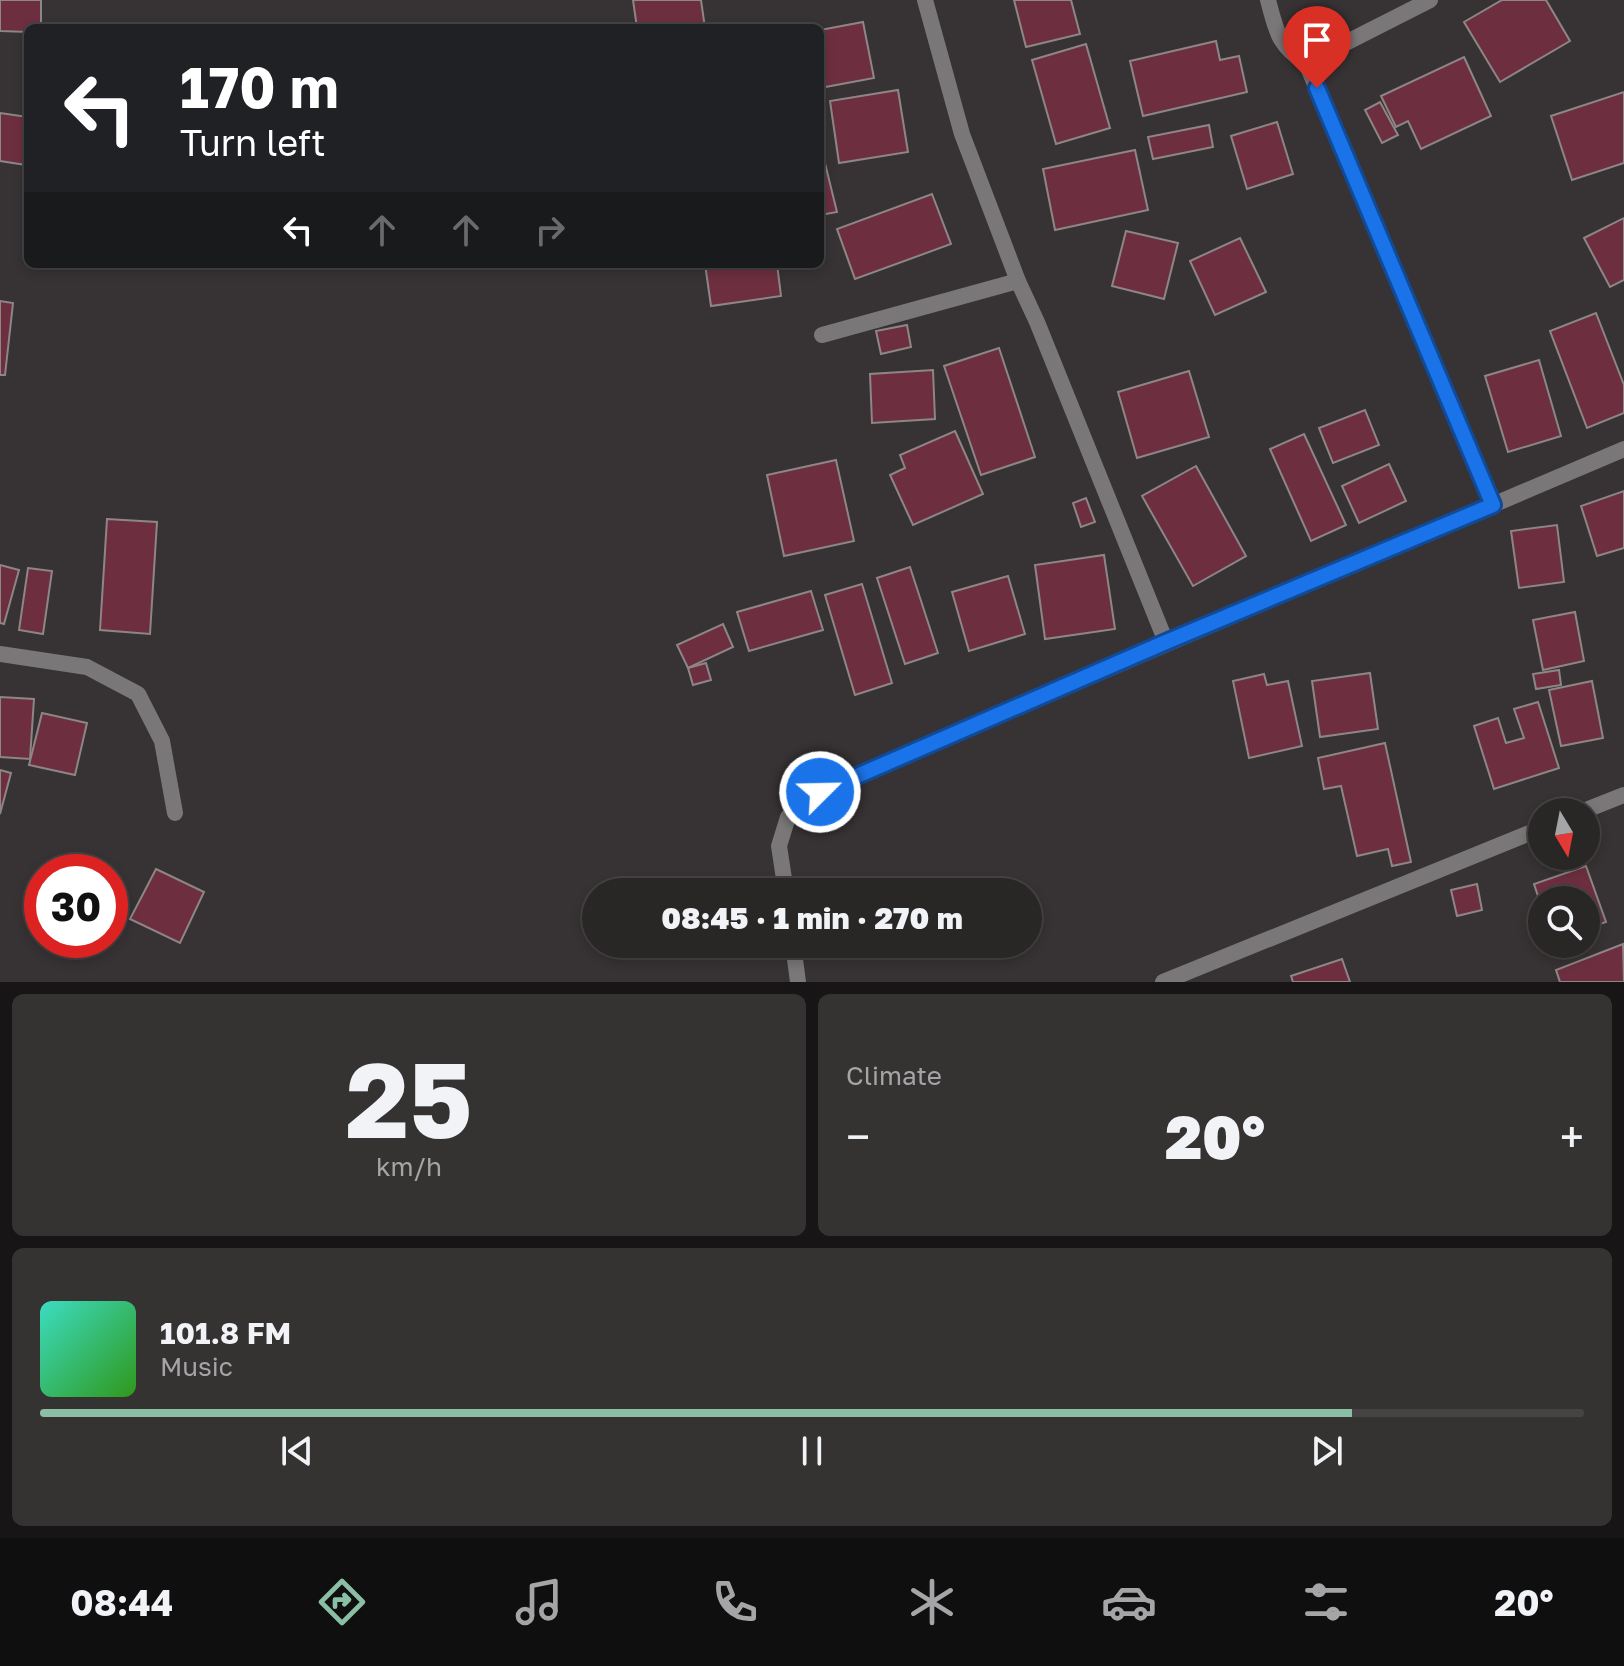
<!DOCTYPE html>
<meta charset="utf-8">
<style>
body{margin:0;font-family:"Golos Text",sans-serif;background:#353232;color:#f1f3f6;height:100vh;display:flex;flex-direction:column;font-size:30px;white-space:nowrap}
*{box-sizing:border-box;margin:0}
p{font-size:26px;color:#a5a5a7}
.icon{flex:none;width:44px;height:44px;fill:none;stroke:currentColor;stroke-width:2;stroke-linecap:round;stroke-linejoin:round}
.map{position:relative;height:982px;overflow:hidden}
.drawer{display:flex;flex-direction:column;gap:12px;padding:12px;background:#171515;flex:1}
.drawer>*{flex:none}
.banner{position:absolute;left:24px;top:24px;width:800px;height:244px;border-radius:12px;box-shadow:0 4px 12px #0003,0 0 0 2px #454343;background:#202124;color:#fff;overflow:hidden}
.needle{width:52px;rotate:170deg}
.buttons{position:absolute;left:1528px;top:798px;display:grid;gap:16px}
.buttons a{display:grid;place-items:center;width:72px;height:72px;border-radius:50%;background:#292626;box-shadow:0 4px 12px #0003,0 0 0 2px #454343;font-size:40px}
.speed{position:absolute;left:24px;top:854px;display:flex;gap:16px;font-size:40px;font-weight:700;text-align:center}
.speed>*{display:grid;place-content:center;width:104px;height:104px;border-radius:50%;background:#292626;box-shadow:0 4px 12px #0003,0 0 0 2px #454343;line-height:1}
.speed .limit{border:12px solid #d22;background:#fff;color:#111}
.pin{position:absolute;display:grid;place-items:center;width:68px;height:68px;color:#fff;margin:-82px -34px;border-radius:50% 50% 50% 0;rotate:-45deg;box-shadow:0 0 8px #0007}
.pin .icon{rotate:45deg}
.me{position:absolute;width:88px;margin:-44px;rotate:67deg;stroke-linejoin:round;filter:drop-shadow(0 0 6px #0008)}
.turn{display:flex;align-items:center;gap:28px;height:168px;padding:0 24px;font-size:36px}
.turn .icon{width:104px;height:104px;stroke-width:2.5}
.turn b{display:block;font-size:56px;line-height:68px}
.lanes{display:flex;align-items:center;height:76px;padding:0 24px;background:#0003;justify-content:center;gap:40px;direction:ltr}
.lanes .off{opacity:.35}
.big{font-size:60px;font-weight:800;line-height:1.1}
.drawer .widget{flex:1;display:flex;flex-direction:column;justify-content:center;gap:12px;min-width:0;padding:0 28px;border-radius:12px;background:#353232}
.drawer .dial{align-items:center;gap:0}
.dial b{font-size:104px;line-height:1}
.song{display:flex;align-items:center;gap:24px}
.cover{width:96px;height:96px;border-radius:12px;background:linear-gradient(135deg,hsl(170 70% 55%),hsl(110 70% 35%))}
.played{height:8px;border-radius:4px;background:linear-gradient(90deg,#8abfa5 85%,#454343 85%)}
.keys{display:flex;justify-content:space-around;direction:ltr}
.heat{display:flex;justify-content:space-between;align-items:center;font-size:44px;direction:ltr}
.drawer .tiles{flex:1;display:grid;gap:12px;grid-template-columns:1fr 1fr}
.widget:last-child{grid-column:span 2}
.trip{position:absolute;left:582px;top:878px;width:460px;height:80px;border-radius:40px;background:#292626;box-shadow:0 4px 12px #0003,0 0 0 2px #454343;font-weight:800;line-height:80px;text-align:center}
.tabs{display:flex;height:128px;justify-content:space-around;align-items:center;background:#100f0f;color:#a5a5a7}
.tabs .icon{width:56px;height:56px}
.tabs .active{color:#8abfa5}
.tabs b{font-size:36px;color:#f1f3f6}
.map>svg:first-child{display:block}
.building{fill:#6d2f40;stroke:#8c8687;stroke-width:2}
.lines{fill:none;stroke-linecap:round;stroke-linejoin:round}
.street{stroke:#7a7778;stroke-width:16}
.route-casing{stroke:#114b97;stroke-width:20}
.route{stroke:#1a73e8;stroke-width:14}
</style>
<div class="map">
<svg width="1624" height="982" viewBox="0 0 1624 982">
<rect width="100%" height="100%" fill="#373233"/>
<g class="building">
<path d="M0,0H41V28H28V32L0,31Z"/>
<path d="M633,0H701L705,28H637Z"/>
<path d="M1014,0H1071L1080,34L1026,47Z"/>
<path d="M1502,0H1546L1570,41L1500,82L1464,22Z"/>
<path d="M863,22L874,78L820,88V30Z"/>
<path d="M1216,41L1220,60L1239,56L1247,92L1143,116L1130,61Z"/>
<path d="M1086,44L1110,128L1056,144L1032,60Z"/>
<path d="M1464,57L1491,116L1421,149L1408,121L1396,127L1381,96Z"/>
<path d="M898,90L908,152L839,163L830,101Z"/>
<path d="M1624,92V163L1572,180L1551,116Z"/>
<path d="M1380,102L1398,135L1382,143L1365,110Z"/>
<path d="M0,113L28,117L26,165L0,161Z"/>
<path d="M1277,122L1293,174L1247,189L1231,136Z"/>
<path d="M1209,125L1213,147L1153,159L1148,137Z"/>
<path d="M820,143L837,212L820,215Z"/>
<path d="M1135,150L1148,210L1055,230L1043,169Z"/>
<path d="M932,194L951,244L855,279L837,229Z"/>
<path d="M1624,218V280L1610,287L1584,238Z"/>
<path d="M1126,231L1178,243L1164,299L1112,286Z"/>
<path d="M1240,238L1266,292L1215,315L1190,261Z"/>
<path d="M705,264H777L781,296L711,306Z"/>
<path d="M0,301L13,303L5,375H0Z"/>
<path d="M1596,313L1624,385V413L1587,428L1550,331Z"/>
<path d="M907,325L911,347L881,354L876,331Z"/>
<path d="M999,348L1035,457L981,475L944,366Z"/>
<path d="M1539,360L1561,436L1508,452L1485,376Z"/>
<path d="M933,370L935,419L872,423L870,374Z"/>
<path d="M1189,371L1209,437L1137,458L1118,392Z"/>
<path d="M1365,410L1379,445L1333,463L1319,428Z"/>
<path d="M955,431L983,494L913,525L890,475L905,468L900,455Z"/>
<path d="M1304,434L1346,525L1311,541L1270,449Z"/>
<path d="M836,460L854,541L784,556L767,475Z"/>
<path d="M1389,464L1406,501L1359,523L1342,486Z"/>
<path d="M1196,466L1246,556L1193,586L1142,496Z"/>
<path d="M1624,491V548L1597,556L1581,506Z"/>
<path d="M1086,498L1095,522L1081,527L1073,503Z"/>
<path d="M107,519L157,522L150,634L100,630Z"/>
<path d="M1557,525L1564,582L1519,588L1511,531Z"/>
<path d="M1104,555L1115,629L1045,639L1035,565Z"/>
<path d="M0,565L19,570L4,624L0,623Z"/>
<path d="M910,567L938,653L905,664L877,578Z"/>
<path d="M28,568L52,571L43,634L19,630Z"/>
<path d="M1008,576L1025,634L969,651L952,592Z"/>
<path d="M862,584L892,683L855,695L825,595Z"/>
<path d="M811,591L823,630L749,651L737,612Z"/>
<path d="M1575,612L1584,661L1543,670L1533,620Z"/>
<path d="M723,624L733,647L688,668L677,645Z"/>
<path d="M706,663L711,680L693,685L688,668Z"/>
<path d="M1559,670L1561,685L1536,689L1533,674Z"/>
<path d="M1370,673L1378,729L1320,737L1312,681Z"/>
<path d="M1264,674L1267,685L1288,681L1302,746L1249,758L1233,681Z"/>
<path d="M1592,681L1603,738L1561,746L1549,690Z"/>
<path d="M0,697L34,699L30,759L0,757Z"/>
<path d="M1538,702L1559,768L1494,789L1474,726L1498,718L1506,743L1524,738L1514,709Z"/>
<path d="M42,713L87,723L75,775L29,765Z"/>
<path d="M1385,743L1411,862L1392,866L1388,849L1357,856L1341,786L1324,789L1318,758Z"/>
<path d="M0,770L11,773L0,814Z"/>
<path d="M1586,866L1606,922L1586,929V900H1542V908L1534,884Z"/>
<path d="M156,869L204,892L180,943L130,919Z"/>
<path d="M1477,884L1482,910L1457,916L1451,890Z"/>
<path d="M1623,944L1624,982H1560L1556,970Z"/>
<path d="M1342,959L1350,982H1293L1291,976Z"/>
</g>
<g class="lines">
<g class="street">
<path d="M925,0L962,134L1018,281L1037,322L1166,642"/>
<path d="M1268,0C1276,30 1278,46 1306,63L1430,0"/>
<path d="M1306,63L1493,505"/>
<path d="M822,335L1018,281"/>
<path d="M0,654L87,667L138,694L162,741L175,813"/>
<path d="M1581,812L1624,795"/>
<path d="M786,892L779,846L788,817L820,792L1624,449"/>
<path d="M793,944L798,982"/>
<path d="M1163,982L1542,828"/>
</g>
</g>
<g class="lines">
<g class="route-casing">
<path id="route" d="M820,792L1166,642L1493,505L1317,88"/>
</g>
<use href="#route" class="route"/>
</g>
</svg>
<div class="buttons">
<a><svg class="needle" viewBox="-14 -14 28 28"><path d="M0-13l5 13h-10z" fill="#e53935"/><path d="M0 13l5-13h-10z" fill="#a5a5a7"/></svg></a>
<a><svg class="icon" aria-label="search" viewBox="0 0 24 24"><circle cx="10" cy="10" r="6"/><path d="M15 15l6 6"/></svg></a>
</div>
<div class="speed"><div class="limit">30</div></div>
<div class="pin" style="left:1317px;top:88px;background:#d93025"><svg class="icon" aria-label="arrive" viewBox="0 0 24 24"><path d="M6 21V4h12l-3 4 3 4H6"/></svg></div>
<svg class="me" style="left:820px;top:792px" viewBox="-20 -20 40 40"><circle r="17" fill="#1a73e8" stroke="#fff" stroke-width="3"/><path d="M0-11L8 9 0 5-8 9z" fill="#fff"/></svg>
<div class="trip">08:45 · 1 min · 270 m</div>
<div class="banner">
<div class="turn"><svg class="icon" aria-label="left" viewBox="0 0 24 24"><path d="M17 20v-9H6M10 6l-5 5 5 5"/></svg><div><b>170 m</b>Turn left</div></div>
<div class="lanes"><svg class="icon" aria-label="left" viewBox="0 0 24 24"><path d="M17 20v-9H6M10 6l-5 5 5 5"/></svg><svg class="icon off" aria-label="ahead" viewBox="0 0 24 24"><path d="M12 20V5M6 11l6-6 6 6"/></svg><svg class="icon off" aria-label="ahead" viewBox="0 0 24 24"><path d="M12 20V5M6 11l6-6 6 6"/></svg><svg class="icon off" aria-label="right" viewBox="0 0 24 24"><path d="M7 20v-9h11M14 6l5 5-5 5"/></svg></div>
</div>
</div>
<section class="drawer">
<div class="tiles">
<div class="widget dial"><b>25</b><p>km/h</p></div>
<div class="widget"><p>Climate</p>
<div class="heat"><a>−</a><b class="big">20°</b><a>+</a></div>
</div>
<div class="widget">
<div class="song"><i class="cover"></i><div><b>101.8 FM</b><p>Music</p></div></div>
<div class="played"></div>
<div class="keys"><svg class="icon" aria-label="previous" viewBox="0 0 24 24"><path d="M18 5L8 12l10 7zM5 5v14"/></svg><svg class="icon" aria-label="pause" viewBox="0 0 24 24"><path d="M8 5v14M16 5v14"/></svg><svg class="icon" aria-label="next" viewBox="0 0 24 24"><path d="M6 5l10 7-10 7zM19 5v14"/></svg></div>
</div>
</div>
</section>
<nav class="tabs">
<b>08:44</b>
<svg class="icon active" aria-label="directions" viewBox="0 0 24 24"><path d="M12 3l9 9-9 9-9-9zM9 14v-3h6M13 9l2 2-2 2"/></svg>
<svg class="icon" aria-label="music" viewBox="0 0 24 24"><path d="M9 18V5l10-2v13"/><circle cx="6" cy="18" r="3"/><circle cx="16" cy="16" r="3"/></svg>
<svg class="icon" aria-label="phone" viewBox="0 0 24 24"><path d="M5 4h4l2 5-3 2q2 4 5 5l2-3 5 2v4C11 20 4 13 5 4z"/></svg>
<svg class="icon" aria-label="climate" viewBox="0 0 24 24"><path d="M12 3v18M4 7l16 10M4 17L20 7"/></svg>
<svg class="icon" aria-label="car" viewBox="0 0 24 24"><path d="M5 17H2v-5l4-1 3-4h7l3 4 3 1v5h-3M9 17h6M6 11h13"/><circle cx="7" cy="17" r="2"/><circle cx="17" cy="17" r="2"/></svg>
<svg class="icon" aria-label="filters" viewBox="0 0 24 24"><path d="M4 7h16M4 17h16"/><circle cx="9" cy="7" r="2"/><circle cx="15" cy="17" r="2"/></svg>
<b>20°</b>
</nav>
